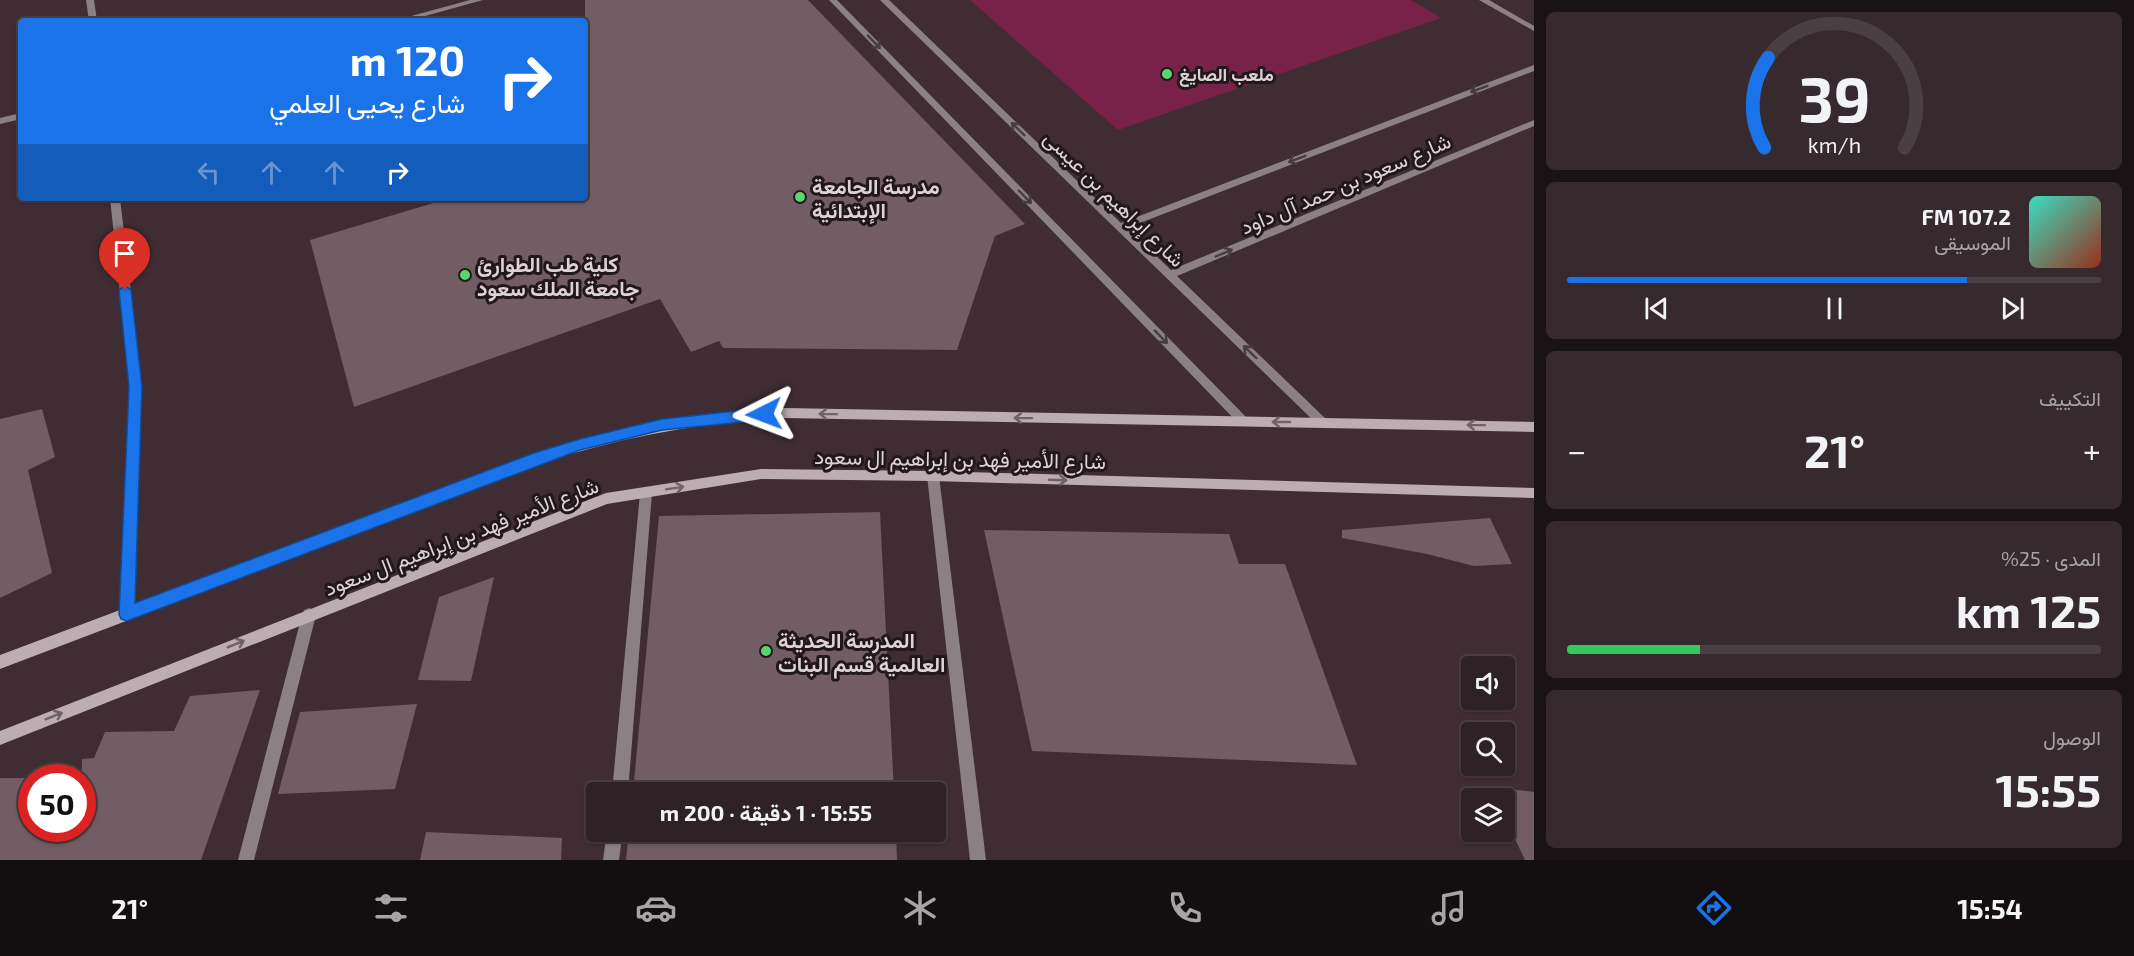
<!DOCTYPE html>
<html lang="ar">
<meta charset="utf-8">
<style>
body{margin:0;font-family:"Exo 2",Vazirmatn,sans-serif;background:#372a2e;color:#f1f3f6;direction:rtl;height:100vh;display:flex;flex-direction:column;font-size:22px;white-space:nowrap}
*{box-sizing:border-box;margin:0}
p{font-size:20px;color:#a7a4a7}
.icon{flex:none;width:33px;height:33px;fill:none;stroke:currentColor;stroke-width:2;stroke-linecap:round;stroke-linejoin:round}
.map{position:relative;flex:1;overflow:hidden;direction:ltr}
.drawer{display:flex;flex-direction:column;gap:12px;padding:12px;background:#1a1315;width:600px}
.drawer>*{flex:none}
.top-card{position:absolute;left:18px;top:18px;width:570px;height:183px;border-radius:6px;box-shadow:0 2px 4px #0004,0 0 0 2px #4a3f43;direction:rtl;background:#1a73e8;color:#fff;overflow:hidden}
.buttons{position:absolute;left:1461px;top:656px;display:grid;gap:12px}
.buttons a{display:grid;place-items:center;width:54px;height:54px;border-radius:6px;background:#2f2226;box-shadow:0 2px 4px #0004,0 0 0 2px #4a3f43;font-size:30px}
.speed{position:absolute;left:18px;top:764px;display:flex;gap:12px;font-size:30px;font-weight:700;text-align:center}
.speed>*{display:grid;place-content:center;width:78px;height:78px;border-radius:50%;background:#2f2226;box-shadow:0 2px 4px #0004,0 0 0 2px #4a3f43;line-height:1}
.speed .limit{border:9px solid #d22;background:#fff;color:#111}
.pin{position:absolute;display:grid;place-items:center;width:51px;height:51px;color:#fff;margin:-62px -26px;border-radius:50% 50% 50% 0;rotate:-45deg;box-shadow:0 0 6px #0007}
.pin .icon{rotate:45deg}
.me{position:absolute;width:66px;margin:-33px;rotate:267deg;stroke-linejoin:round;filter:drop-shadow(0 0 4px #0008)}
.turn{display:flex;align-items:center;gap:21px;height:126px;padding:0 24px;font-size:27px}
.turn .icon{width:78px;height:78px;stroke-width:2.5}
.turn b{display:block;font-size:42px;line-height:51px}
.lanes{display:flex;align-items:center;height:57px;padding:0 24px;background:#0003;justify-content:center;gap:30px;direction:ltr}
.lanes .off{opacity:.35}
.big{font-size:45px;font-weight:700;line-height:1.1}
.drawer .tile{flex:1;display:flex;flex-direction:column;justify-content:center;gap:9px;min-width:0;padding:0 21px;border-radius:9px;background:#372a2e}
.drawer .dial{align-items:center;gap:0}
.dial svg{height:156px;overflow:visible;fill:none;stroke:#4a3f43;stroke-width:7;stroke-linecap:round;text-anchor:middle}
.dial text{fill:#f1f3f6;stroke:none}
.song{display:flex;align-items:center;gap:18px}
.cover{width:72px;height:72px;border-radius:9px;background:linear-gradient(135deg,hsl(170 70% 55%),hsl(10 70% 35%))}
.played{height:6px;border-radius:3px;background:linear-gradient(90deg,#1a73e8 75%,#4a3f43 75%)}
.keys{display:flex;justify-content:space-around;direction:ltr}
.heat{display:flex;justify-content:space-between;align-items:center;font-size:33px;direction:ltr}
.charge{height:9px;border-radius:4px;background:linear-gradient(90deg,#34c759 25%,#4a3f43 0)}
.trip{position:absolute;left:586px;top:782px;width:360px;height:60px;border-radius:6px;background:#2f2226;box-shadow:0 2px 4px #0004,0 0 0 2px #4a3f43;font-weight:700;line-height:60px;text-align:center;direction:rtl}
.menu{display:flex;height:96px;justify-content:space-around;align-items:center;background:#130e0f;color:#a7a4a7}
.menu .icon{width:42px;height:42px}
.menu .current{color:#1a73e8}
.menu b{font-size:27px;color:#f1f3f6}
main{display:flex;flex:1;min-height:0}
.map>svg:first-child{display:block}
.green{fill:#782249}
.building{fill:#715d63}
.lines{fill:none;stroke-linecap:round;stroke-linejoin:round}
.street{fill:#8b8184;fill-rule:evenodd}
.secondary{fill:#bcadb2;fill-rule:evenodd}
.oneway{stroke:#463d40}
.oneway2{stroke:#6e6266}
.route{fill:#1a73e8;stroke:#114b97;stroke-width:1.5}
.poi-dot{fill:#5ad56e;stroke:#21181b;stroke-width:2}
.labels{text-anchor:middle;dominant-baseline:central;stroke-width:6;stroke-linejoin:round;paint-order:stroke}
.far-poi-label{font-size:18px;font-weight:bold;fill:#ded2d5;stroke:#21181b;text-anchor:start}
.street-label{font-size:21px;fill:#ded2d5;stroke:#21181b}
.poi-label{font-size:21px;font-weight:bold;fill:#ded2d5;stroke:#21181b;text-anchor:start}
</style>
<main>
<section class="drawer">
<div class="tile dial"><svg viewBox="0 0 100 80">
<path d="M14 69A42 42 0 1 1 86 69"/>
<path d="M14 69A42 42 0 0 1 16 23" stroke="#1a73e8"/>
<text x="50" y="56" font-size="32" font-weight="700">39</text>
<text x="50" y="72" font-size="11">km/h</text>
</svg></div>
<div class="tile">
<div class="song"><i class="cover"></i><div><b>107.2 FM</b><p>الموسيقى</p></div></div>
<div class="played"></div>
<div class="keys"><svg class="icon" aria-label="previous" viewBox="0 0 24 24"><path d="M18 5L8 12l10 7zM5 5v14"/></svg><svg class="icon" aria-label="pause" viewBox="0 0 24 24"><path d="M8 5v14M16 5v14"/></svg><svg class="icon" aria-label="next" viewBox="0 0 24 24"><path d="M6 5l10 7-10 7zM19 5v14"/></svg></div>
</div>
<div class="tile"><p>التكييف</p>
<div class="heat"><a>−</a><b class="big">21°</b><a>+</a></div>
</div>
<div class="tile"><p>المدى · 25%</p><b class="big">125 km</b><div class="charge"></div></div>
<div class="tile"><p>الوصول</p><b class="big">15:55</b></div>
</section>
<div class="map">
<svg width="1534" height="860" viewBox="0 0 1534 860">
<rect width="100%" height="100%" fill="#3f2d33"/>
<path class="green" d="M970,0H1411L1441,18L1118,130Z"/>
<g class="building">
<path d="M585,0H808L1025,224L995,236L957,350L723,348L719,341L691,352L660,299L354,407L310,240L450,198H585Z"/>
<path d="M42,409L55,457L28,470L52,573L0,598V419Z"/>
<path d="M880,512L894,792H633L659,516Z"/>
<path d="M1490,518L1512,564L1474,566L1427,554L1342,538V530Z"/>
<path d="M984,530L1229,534L1239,564H1285L1357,765L1032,751Z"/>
<path d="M494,577L471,681L418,680L439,597Z"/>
<path d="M260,690L201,860H0V778H32V828H82V759L94,758L105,732L174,731L190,696Z"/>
<path d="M417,704L395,789L278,794L300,712Z"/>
<path d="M1491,787L1534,792V860H1525L1504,816V798H1496Z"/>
<path d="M629,831H896L897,860H626Z"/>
<path d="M426,832L562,838L561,860H420Z"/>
</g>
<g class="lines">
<g class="street">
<path d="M86,0H94L97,21H89Z"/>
<path d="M470,0H483L407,21H393Z"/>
<path d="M829,0H837L1248,419L1250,422L1248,425H1240Z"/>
<path d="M880,0H889L1121,223L1534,65V71L1127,228L1171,270L1534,120V126L1177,276L1326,419L1328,422L1326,425H1318Z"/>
<path d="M1479,0H1489L1534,26V31Z"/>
<path d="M21,113V119L0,124V118Z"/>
<path d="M110,198H120L142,387L134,614L132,619L127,621L122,619L120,614L130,387Z"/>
<path d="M933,471L937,472L939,476L986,860H970L927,476L929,472Z"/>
<path d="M646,488L650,489L652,493L628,792H612L640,493L642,489Z"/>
<path d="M309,608L314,610L316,615L254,860H238L302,615L304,610Z"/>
<path d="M607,831H623L619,860H603Z"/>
</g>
<g class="secondary">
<path d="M784,408L1534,422V432L784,418C701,422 621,437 541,463L0,669V655L539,453C619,428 700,413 784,408Z"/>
<path d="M761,469L933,471L1534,488V498L933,481L761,479L607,504L0,745V731L606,493Z"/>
</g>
</g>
<defs><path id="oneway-shaft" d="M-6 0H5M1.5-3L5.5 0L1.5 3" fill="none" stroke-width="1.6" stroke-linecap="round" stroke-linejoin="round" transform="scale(1.5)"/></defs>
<g class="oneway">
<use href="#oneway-shaft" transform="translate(874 42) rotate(46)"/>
<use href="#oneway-shaft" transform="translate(1479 89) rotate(159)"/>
<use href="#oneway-shaft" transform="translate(1018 129) rotate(-136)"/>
<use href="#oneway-shaft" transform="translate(1297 159) rotate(159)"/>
<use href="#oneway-shaft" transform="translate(1025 197) rotate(46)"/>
<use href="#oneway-shaft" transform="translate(1224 253) rotate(-23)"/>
<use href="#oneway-shaft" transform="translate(1161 337) rotate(46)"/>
<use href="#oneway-shaft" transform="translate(1250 352) rotate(-136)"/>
</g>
<g class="oneway2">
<use href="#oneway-shaft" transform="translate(828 414) rotate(-179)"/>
<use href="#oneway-shaft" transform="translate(1023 418) rotate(-179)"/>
<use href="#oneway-shaft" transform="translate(1281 422) rotate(180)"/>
<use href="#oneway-shaft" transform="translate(1476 425) rotate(-179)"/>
<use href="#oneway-shaft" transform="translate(1058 480) rotate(2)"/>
<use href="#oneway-shaft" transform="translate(675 488) rotate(-9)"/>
<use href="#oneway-shaft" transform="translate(236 644) rotate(-22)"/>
<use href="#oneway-shaft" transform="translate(54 716) rotate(-22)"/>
</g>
<path class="route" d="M125,285L131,290L142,387L135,603L534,453L580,439L662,419L764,408L771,414L764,420L662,430L580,450L127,621L121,619L119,614L129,387L119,290Z"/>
<g class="poi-dot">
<circle cx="1167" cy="74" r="6"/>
<circle cx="800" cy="197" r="6"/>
<circle cx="465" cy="275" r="6"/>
<circle cx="766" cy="651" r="6"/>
</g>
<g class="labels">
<g class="far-poi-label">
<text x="1179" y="74">ملعب الصايغ</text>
</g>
<g class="street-label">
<text transform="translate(1345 183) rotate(-23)">شارع سعود بن حمد آل داود</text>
<text transform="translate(1115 198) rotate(44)">شارع إبراهيم بن عيسى</text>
<text transform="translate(960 458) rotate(1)">شارع الأمير فهد بن إبراهيم ال سعود</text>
<text transform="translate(461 536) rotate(-21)">شارع الأمير فهد بن إبراهيم ال سعود</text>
</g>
<g class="poi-label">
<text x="812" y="185">مدرسة الجامعة<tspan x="812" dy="24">الإبتدائية</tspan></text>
<text x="477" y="263">كلية طب الطوارئ<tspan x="477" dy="24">جامعة الملك سعود</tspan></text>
<text x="778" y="639">المدرسة الحديثة<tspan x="778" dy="24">العالمية قسم البنات</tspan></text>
</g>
</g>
</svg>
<div class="buttons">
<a><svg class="icon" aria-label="sound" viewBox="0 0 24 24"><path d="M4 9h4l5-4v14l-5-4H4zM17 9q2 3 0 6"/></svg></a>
<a><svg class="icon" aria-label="search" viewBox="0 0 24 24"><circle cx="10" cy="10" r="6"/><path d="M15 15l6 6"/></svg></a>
<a><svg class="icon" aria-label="layers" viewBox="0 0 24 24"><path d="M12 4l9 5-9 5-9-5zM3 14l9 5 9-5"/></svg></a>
</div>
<div class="speed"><div class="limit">50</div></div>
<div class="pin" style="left:125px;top:290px;background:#d93025"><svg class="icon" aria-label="arrive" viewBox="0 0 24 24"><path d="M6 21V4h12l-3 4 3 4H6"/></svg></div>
<svg class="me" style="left:764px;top:414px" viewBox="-20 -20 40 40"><path d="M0-17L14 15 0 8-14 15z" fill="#1a73e8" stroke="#fff" stroke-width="4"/></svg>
<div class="trip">15:55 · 1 دقيقة · 200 m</div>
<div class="top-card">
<div class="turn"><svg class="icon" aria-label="right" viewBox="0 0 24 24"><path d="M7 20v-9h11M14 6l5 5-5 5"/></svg><div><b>120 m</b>شارع يحيى العلمي</div></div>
<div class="lanes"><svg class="icon off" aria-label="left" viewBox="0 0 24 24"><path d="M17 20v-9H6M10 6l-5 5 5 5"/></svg><svg class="icon off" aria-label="ahead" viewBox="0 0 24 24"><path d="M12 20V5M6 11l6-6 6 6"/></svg><svg class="icon off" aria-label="ahead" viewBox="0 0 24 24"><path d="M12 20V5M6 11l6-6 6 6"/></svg><svg class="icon" aria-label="right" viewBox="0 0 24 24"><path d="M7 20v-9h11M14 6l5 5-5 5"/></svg></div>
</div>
</div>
</main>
<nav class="menu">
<b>15:54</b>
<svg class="icon current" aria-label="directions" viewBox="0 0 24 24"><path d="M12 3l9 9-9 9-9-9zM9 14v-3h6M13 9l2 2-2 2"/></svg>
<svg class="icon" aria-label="music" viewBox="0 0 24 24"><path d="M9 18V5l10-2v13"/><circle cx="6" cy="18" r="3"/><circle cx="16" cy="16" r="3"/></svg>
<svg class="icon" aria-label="phone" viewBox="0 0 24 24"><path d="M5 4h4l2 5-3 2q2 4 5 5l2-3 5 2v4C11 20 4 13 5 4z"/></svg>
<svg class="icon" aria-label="climate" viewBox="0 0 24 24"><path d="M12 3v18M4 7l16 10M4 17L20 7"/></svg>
<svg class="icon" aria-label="car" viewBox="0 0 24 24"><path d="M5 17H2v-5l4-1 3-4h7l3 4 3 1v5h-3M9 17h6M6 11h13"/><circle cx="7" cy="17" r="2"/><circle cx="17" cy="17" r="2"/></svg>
<svg class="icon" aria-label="filters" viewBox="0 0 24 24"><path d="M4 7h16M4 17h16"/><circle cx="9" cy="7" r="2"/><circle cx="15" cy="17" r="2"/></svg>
<b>21°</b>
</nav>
